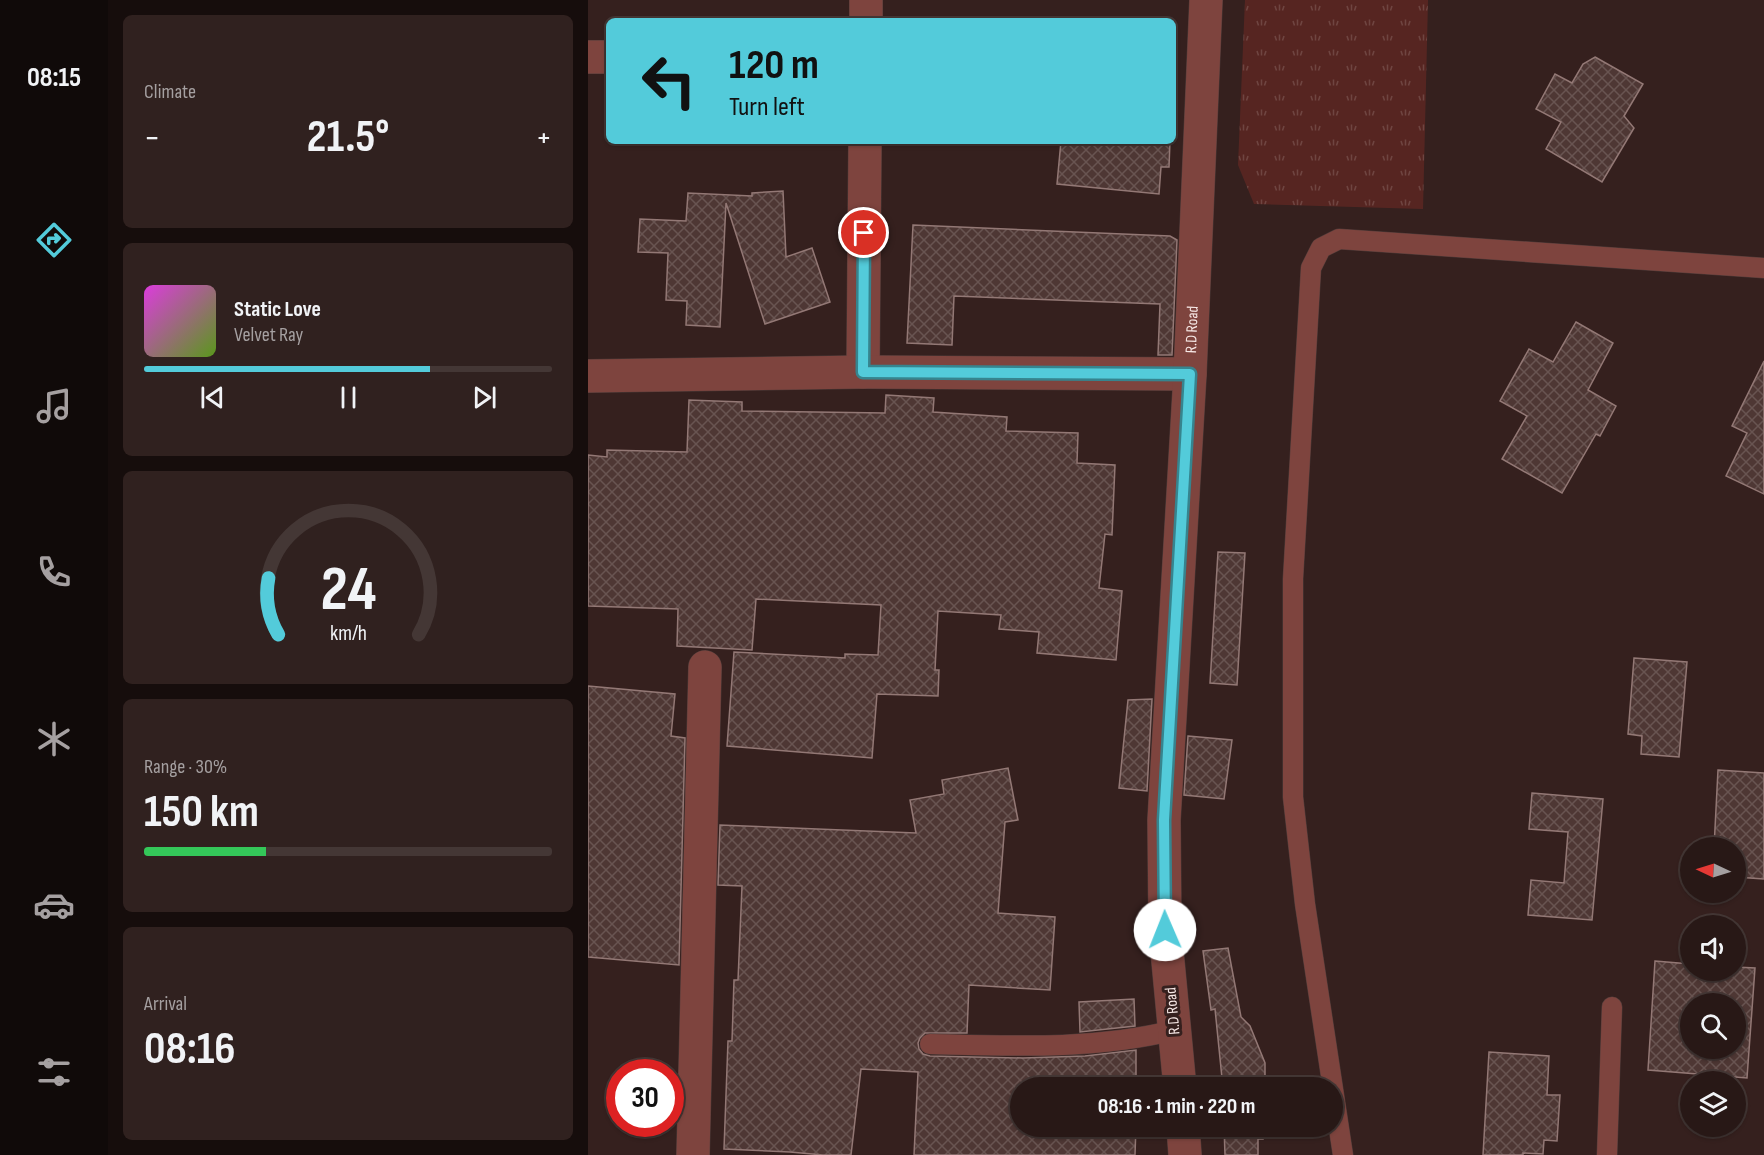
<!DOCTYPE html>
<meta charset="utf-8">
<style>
body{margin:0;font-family:"Sofia Sans Condensed",sans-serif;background:#30211f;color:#f1f3f6;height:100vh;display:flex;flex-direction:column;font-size:22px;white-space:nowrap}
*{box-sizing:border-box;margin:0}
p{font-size:20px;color:#a5a0a1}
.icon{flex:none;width:33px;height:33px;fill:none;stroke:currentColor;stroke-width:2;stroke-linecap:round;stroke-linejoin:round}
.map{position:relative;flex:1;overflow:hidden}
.panel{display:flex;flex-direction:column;gap:15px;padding:15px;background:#160d0c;width:480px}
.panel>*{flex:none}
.top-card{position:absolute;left:18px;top:18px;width:570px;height:126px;border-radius:9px;box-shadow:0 2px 4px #0004,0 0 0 2px #443735;background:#53cbda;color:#111;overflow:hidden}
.needle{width:39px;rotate:274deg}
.buttons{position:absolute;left:1092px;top:837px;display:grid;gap:12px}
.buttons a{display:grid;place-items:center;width:66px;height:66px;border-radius:50%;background:#281816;box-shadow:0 2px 4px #0004,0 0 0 2px #443735;font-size:30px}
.speed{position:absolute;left:18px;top:1059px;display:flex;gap:12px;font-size:30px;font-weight:700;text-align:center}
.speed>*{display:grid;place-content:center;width:78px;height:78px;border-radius:50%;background:#281816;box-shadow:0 2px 4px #0004,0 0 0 2px #443735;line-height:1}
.speed .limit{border:9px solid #d22;background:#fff;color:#111}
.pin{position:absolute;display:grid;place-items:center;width:51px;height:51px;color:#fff;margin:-26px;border:3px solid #fff;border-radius:50%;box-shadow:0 2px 6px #0007}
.me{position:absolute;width:66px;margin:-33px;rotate:359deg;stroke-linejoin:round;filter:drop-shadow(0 0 4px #0008)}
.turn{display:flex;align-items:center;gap:21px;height:126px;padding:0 24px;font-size:27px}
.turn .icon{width:78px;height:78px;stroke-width:2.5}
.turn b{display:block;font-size:42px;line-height:51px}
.big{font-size:45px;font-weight:700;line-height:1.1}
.panel .tile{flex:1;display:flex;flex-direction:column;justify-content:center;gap:9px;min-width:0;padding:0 21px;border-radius:9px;background:#30211f}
.panel .dial{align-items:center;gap:0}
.dial svg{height:156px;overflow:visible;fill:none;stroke:#443735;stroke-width:7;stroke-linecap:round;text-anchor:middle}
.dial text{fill:#f1f3f6;stroke:none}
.song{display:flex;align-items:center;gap:18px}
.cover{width:72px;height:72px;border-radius:9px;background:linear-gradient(135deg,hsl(300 70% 55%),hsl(90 70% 35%))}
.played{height:6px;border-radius:3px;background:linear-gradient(90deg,#53cbda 70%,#443735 70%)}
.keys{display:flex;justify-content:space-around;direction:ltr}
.heat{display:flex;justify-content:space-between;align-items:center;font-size:33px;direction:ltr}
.charge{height:9px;border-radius:4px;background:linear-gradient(90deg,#34c759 30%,#443735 0)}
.trip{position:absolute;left:422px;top:1077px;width:333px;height:60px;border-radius:30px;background:#281816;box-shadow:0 2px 4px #0004,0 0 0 2px #443735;font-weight:700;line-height:60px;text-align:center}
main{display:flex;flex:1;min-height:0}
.menu{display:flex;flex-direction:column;width:108px;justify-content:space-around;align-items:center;background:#100a09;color:#a5a0a1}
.menu .icon{width:42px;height:42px}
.menu .current{color:#53cbda}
.menu b{font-size:27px;color:#f1f3f6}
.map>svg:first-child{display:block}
.grass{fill:url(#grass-tufts)}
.building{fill:url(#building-cross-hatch);stroke:#937875;stroke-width:1.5;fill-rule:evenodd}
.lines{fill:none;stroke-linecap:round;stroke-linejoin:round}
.service-casing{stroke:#503c3a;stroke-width:21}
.minor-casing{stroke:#503c3a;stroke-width:34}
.service{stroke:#7e443e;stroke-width:20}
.minor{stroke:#7e443e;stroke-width:33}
.route-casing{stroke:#36848e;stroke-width:15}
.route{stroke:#53cbda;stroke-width:10}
.labels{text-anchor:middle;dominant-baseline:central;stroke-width:6;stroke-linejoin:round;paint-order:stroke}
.street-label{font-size:16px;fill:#f7e8e6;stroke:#35201e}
</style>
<main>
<nav class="menu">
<b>08:15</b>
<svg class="icon current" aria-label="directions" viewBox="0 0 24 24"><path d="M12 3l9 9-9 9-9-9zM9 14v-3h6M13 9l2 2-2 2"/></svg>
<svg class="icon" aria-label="music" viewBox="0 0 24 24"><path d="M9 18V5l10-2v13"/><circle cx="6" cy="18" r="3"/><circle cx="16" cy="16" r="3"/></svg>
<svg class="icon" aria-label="phone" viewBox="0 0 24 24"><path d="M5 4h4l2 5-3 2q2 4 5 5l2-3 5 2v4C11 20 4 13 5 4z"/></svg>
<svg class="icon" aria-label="climate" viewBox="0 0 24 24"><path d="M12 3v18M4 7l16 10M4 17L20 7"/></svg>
<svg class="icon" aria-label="car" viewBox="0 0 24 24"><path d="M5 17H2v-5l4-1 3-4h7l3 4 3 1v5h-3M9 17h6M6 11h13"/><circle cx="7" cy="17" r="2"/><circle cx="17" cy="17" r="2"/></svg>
<svg class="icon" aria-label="filters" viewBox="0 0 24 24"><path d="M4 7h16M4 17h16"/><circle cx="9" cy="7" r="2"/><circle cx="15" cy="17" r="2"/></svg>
</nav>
<section class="panel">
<div class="tile"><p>Climate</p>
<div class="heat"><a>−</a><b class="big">21.5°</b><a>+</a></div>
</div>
<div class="tile">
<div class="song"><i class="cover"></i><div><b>Static Love</b><p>Velvet Ray</p></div></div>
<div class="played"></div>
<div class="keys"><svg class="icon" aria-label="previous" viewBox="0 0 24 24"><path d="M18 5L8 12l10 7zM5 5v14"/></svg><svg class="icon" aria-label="pause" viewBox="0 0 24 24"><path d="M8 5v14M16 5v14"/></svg><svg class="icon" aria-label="next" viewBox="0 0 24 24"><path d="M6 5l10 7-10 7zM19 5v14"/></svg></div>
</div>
<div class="tile dial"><svg viewBox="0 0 100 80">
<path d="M14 69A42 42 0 1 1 86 69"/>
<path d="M14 69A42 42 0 0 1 9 40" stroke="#53cbda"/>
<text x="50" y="56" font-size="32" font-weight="700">24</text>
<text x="50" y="72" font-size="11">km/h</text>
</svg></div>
<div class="tile"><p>Range · 30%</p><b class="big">150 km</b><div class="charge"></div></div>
<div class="tile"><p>Arrival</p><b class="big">08:16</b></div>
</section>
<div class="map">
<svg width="1176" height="1155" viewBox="0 0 1176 1155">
<defs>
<pattern id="grass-tufts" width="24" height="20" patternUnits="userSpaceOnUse" patternTransform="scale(1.5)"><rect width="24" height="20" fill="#562521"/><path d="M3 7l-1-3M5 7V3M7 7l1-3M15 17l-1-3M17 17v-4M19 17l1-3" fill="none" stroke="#6f4541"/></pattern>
<pattern id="building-cross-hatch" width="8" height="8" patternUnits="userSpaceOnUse" patternTransform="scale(1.5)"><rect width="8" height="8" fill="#4e3734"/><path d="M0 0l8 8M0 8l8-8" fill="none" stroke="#685451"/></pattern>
</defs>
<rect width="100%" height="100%" fill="#35201e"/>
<path class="grass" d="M657,0H840L835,209L666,204L650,165Z"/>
<g class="building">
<path d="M1007,57L1055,84L1036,116L1046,128L1014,182L958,149L973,122L948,109L967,74L984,83L995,64Z"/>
<path d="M473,141H582L581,167H573L571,194L469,184Z"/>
<path d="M195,191L198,257L224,248L242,302L177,324L138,203L132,327L98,325L99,301L78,300L80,253L50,252L52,219L98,221L100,193L164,196V193Z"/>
<path d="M325,225L582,236L589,240L584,355H570L572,304L366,296L364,345L319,343Z"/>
<path d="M988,322L1025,343L1000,390L1028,406L1012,436L1008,434L974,493L914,459L939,416L912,401L941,349L965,362Z"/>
<path d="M1176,361V494L1138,476L1159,433L1144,426Z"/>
<path d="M298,395L346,398L345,412L419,417L418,431L490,433L489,463L527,465L524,535L517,534L511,588L534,591L528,660L449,653L451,632L411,629L413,615L350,611L347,670H351L350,696L289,694L284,758L139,746L146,652L257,658V654L290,655L293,605L168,599L164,650L89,646L90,609L0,606V455L19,457V450L99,452L101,400L154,402V411L297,413Z"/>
<path d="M630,552L657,553L649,685L622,683Z"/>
<path d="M1046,658L1099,662L1091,757L1053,754L1054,736L1040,734Z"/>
<path d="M0,686L87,694L83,736L97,738L91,965L0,957Z"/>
<path d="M564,699L559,791L531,788L540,700Z"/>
<path d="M600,736L644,740L636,799L596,795Z"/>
<path d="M420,768L430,820L417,822L410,913L467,917L462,990L381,985L379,1033H337L332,1038L330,1043L331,1049L335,1054L342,1056L435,1058L497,1056L548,1050V1088H432V1126H548L547,1155H326L330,1072L273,1069L263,1155H235L202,1152L136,1149L140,1041H144L146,980H150L154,886L130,885L132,825L328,833L322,800L356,794L354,780Z"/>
<path d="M1130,770L1176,773V879L1148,877V848H1126Z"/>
<path d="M944,793L1015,799L1004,920L940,915L943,880L976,883L980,832L941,829Z"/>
<path d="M640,948L653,1017L662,1026L677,1063V1088H635L627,1009L623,1010L615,951Z"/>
<path d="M1067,961L1102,964V970H1148V967L1167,968L1159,1078L1060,1070ZM1102,1004H1148V1048H1102Z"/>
<path d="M546,999L547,1026L492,1032L491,1002Z"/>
<path d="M901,1052L961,1056L959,1095H972L969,1141L956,1140L955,1154L935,1153V1155H895Z"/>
<path d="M636,1126H675V1139H670V1155H637Z"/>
</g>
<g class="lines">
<g class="service-casing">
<g id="service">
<path d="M342,1044C425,1046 506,1050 587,1030"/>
<path d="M755,1155L717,904L705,797V579L723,268L733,248L751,239L1176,268"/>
<path d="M1019,1155L1024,1007"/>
</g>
</g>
<g class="minor-casing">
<g id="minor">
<path d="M278,21V0"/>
<path d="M0,57H21"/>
<path d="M275,372L277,141"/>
<path d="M0,376L275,372L602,374"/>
<path id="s1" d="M592,1088L577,930L576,820L602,374L618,0"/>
<path d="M595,1126L597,1155"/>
<path d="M105,1155L117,667"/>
</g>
</g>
<use href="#service" class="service"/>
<use href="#minor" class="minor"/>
</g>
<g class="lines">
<g class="route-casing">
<path id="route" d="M276,233L275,372L602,374L576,820L577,930"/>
</g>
<use href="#route" class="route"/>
</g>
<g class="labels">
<g class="street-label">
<text stroke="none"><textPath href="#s1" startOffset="760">R.D Road</textPath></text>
<text transform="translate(585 1011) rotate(-95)">R.D Road</text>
</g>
</g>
</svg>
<div class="buttons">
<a><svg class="needle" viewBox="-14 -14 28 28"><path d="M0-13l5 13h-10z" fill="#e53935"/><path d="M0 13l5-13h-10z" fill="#a5a0a1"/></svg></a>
<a><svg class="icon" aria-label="sound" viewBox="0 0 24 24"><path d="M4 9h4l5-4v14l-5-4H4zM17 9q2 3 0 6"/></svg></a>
<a><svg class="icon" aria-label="search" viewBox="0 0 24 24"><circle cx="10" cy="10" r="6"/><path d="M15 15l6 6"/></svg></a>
<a><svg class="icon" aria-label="layers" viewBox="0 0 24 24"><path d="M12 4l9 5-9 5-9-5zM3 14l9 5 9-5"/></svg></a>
</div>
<div class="speed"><div class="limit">30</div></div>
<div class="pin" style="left:276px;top:233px;background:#d93025"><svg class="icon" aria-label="arrive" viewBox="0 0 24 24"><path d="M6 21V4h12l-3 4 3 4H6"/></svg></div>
<svg class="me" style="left:577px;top:930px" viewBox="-20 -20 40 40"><circle r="19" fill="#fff"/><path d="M0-13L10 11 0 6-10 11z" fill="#53cbda"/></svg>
<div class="trip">08:16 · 1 min · 220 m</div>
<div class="top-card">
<div class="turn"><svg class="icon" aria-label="left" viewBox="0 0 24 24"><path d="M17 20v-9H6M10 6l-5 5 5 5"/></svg><div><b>120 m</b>Turn left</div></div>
</div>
</div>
</main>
